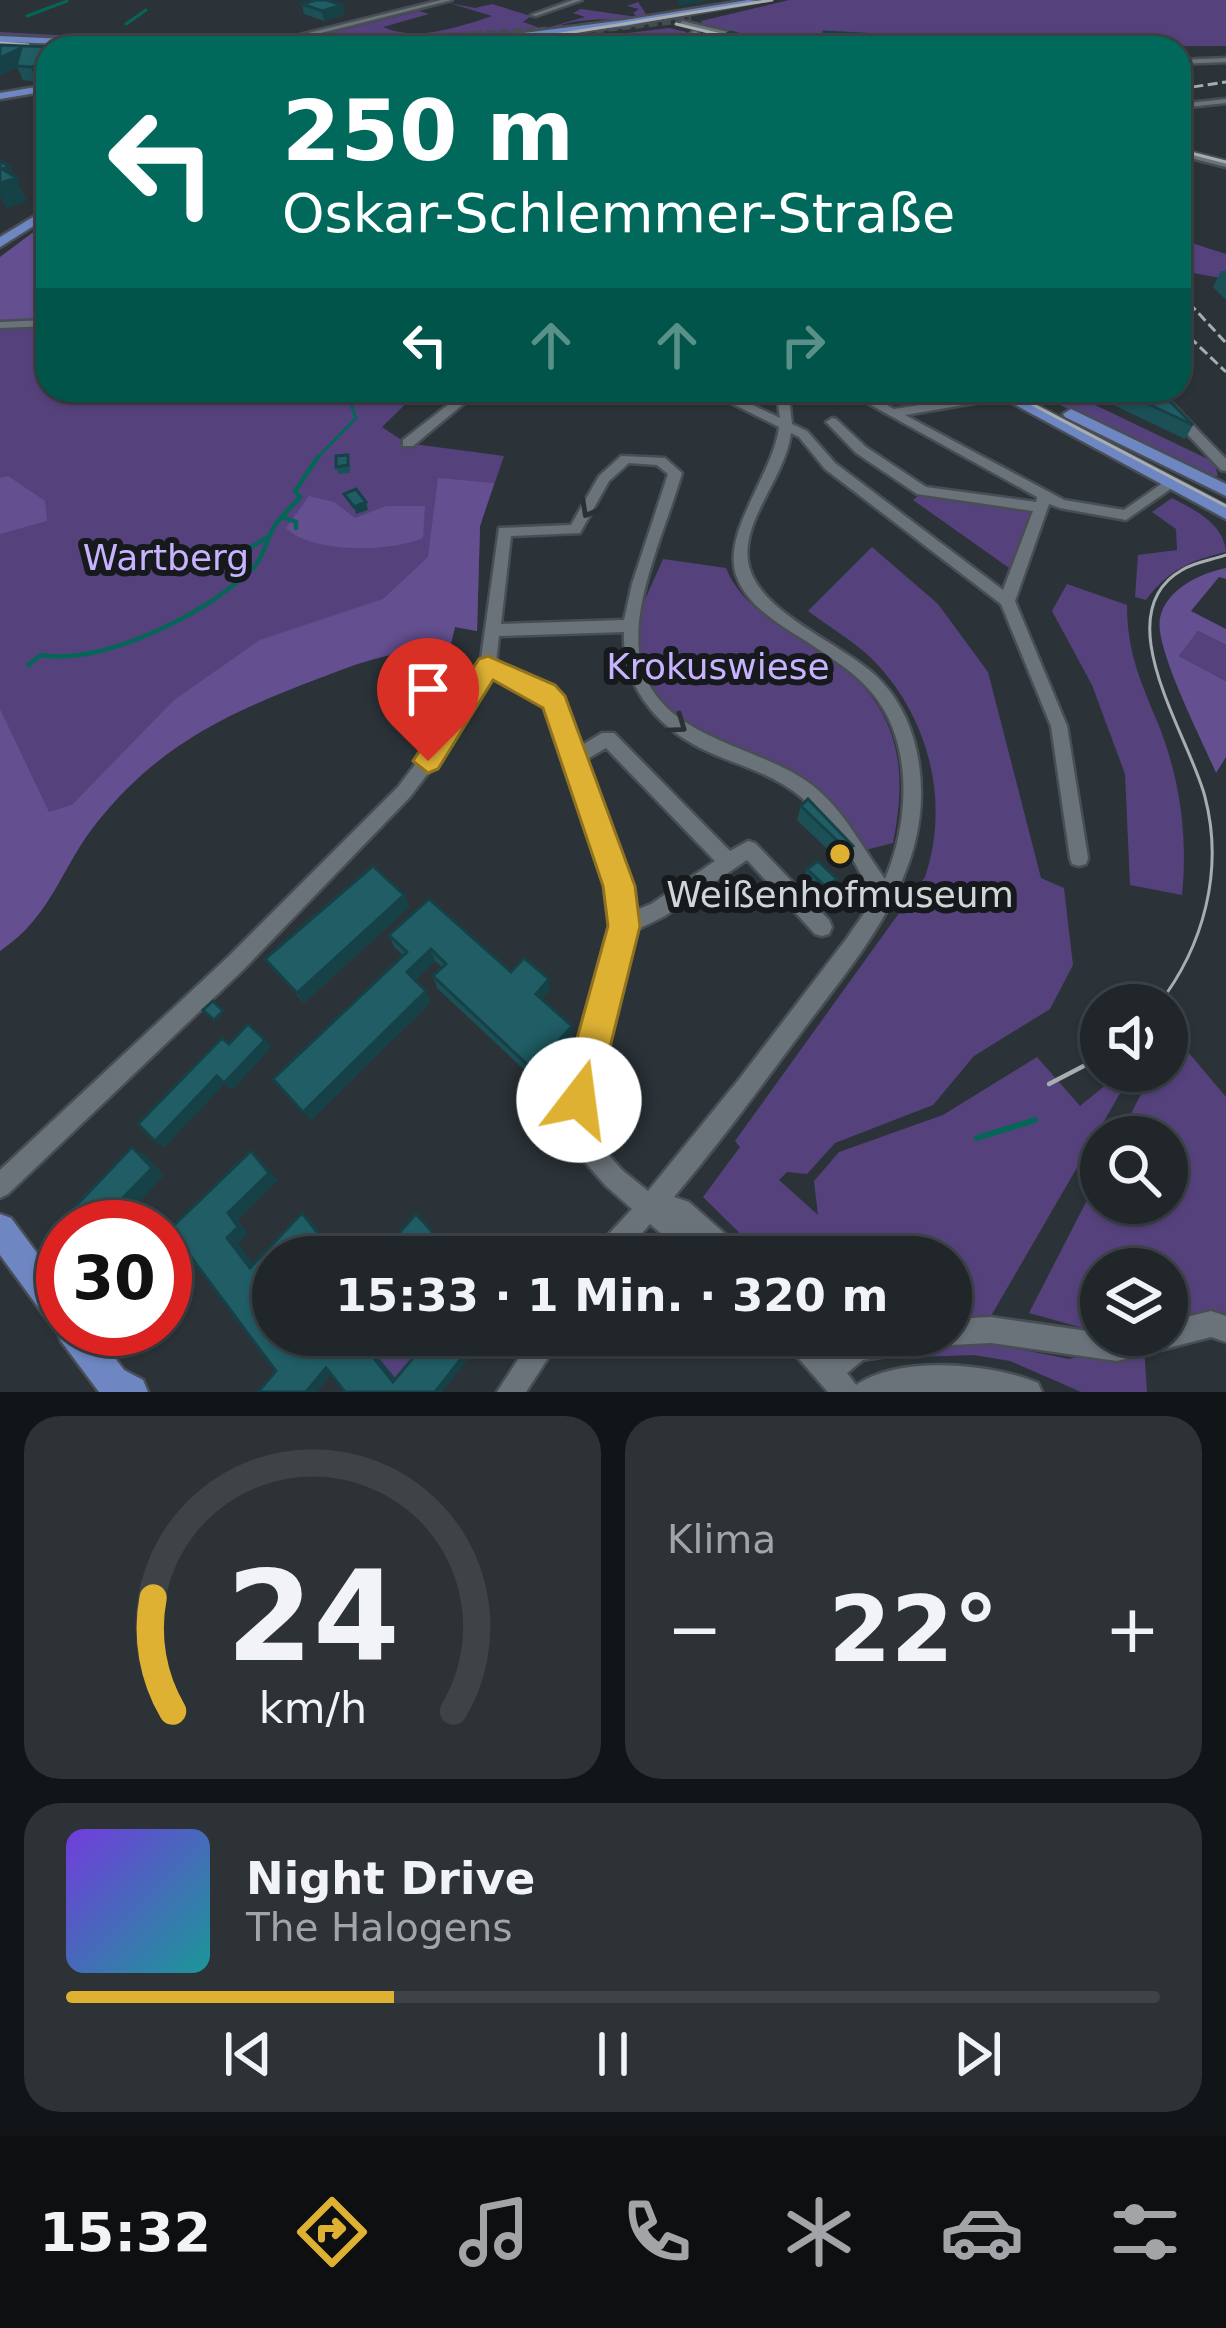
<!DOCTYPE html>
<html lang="de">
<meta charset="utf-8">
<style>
body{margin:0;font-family:"DejaVu Sans",sans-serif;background:#2d3236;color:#f1f3f6;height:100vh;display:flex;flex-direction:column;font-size:45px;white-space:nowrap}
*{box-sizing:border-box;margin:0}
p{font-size:39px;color:#a2a5a8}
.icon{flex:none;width:66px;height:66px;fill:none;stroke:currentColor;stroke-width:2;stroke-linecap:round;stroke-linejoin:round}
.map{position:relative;height:1392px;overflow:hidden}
.details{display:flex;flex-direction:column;gap:24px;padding:24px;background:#121517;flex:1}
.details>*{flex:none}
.top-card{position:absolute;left:36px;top:36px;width:1155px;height:366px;border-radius:36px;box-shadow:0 3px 9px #0004,0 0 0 3px #3d4347;background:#00695c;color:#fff;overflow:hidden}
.fabs{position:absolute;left:1080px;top:984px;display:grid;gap:24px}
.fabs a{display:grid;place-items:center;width:108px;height:108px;border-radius:50%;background:#20262a;box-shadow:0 3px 9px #0004,0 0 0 3px #3d4347;font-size:60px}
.speed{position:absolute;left:36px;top:1200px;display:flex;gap:24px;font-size:60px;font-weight:700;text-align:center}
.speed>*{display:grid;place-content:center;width:156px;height:156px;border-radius:50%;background:#20262a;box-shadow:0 3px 9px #0004,0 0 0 3px #3d4347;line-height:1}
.speed .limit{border:18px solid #d22;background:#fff;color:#111}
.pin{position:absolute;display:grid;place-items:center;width:102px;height:102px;color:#fff;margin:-123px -51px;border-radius:50% 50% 50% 0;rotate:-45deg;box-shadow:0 0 12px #0007}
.pin .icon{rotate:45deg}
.me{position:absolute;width:132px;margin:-66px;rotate:15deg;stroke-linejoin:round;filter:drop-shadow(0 0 9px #0008)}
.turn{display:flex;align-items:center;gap:42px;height:252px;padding:0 48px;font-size:54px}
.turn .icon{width:156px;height:156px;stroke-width:2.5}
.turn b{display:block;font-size:84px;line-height:102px}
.lanes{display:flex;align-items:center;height:114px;padding:0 48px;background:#0003;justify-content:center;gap:60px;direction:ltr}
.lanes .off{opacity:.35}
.big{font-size:90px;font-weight:700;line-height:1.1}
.details .tile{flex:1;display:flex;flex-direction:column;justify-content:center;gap:18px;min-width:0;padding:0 42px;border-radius:36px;background:#2d3236}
.details .dial{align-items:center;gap:0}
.dial svg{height:312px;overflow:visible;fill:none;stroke:#3d4347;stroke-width:7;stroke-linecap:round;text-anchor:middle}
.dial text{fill:#f1f3f6;stroke:none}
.song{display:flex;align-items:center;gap:36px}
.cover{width:144px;height:144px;border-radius:18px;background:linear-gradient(135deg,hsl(260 70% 55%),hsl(180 70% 35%))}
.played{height:12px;border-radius:6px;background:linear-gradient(90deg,#deb133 30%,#3d4347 30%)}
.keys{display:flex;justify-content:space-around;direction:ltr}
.heat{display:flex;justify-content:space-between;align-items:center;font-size:66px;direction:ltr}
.details .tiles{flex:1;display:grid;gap:24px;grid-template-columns:1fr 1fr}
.tile:last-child{grid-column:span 2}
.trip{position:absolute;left:252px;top:1236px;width:720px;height:120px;border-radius:60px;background:#20262a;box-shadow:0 3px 9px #0004,0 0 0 3px #3d4347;font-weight:700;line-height:120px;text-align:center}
.tabs{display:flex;height:192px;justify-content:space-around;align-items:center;background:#0d0f11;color:#a2a5a8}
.tabs .icon{width:84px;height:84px}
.tabs .current{color:#deb133}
.tabs b{font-size:54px;color:#f1f3f6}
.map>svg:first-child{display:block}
.green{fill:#55427c}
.forest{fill:#644f90}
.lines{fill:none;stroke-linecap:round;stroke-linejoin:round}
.stream-far2{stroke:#056657;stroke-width:3}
.stream-far1{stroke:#056657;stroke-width:4.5}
.stream{stroke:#056657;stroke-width:6}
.major-tunnel{stroke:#444b50;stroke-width:9;stroke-dasharray:9 4.5;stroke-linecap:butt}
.minor-casing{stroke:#484e53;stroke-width:5}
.major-casing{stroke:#484e53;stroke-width:5}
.minor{fill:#6a7379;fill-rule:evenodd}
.major{fill:#6e87c2;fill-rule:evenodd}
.tram-far1{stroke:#a7adb1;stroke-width:3}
.tram{stroke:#a7adb1;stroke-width:4.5}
.rail{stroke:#a7adb1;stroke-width:3;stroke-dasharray:10 4.5;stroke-linecap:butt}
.wall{fill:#1c5057}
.shaded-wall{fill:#164147}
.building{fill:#205d65;stroke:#164147;stroke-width:3}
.oneway{stroke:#2b3033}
.route{fill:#deb133;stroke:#907321;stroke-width:3}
.poi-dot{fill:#deb133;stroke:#161a1c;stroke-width:4.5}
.labels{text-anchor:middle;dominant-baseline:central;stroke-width:12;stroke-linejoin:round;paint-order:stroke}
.park-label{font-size:36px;fill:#c8b3fe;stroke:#161a1c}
.poi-label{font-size:36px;fill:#d0d5d8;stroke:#161a1c}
</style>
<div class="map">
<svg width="1226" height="1392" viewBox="0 0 1226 1392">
<rect width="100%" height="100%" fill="#2b3338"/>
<g class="green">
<path d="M789,0H1226V46L790,48L704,27L701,21Z"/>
<path d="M638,2L648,17C617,22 591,16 560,25L580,26L496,38L490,30L489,39L303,48L299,41L419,11L429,14L383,27C417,42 459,27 492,16L449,3L475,8L492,4L531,16L523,22L543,29L585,17L573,13L581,9L637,17L633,13L639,9L627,6Z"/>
<path d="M669,28L687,32L677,48H506Z"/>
<path d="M0,32L149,40L299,35L278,47H247L0,38Z"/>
<path d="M1179,239L1226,254V279L1188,272L1179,264Z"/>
<path d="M0,325L32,328L48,337V390H420L382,427L406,443L504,456L480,526L477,631L455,627L451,643L458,654C404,645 368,660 317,679C228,713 160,744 98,821C60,868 53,915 0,951Z"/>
<path d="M1040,390H1064L1214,462L1218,476H1203L1036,393Z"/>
<path d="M921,494L1035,509L1012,570L913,500Z"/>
<path d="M1172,498C1195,510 1224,524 1226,552C1191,560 1167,571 1146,600L1135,597L1138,555L1177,550L1176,529L1152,512Z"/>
<path d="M872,547L938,604L988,672L1041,878L1064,888L1073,965L1050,1009L974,1056L933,1105L835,1143L807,1174L787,1172L779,1180L818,1215L814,1181L839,1152L943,1115L1037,1057L1080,1106L1123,1071H1133L991,1316L951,1317V1257H764L703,1197L740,1147L735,1141L925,877C951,800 928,712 868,655C850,639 828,626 808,611Z"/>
<path d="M663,559L726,568C741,605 773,620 806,641C891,692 912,749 893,843L865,850C853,830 838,806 818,792C757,748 621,733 636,629C640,606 654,581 663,559Z"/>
<path d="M1067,584L1127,605C1127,651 1140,680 1157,721C1180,777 1188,835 1182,895L1130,885L1125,774L1092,685L1052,611Z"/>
<path d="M1198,631L1226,645V681L1179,656Z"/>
<path d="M1172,1033L1226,1097V1329L1144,1345L1147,1392H1081L1010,1361L974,1355L885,1358L969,1339L1069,1359L1167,1335V1269H1101V1333L1029,1313L1101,1173V1203H1167V1137H1119L1153,1071H1167Z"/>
<path d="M375,1335H440L400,1384L367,1344Z"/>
</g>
<g class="forest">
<path d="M48,221V320L0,323V257Z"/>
<path d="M8,476L45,501L47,521L0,534V478Z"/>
<path d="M438,478L494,483L480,526L477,631L455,627L451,643L458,654C404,645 367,660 317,679C228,713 160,744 98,821C60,868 53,915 0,951V709L49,812L72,805L174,700L260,640L383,599L428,557Z"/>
<path d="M309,496L334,502L355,518L386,506H425L423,538C391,552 312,554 286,528Z"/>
<path d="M1226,568V579L1219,577L1191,611L1226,629V645L1198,631L1179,656L1226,681V757L1216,773C1203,741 1154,648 1160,618C1166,589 1201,573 1226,568Z"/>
</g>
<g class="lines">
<g class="stream-far2">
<path d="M27,16L67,1"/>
<path d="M126,24L146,10"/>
<path d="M232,390H255"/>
<path d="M315,460L356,418L349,399"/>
</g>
<g class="stream-far1">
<path d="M283,517L296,522V528"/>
<path d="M118,561L161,553L232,558L268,537"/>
<path d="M28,665L41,655C103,666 210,612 254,567C265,555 266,539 275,525C282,515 292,507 300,497L295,491L318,457"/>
</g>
<path class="stream" d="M977,1138L1035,1120"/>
<g class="major-tunnel">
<path d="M541,35L691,18"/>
<path d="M122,46L356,43L547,31"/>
</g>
<g class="minor-casing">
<g id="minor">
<path d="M441,0H452L293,40L288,48H280L288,38Z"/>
<path d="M573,0H582L536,16L531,15Z"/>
<path d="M682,21L787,46L788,48H775L680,24Z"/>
<path d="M693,31L698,32L686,48H678Z"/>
<path d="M1226,58V62L1179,64V60Z"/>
<path d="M1226,99V103L1179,108V104Z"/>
<path d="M48,118V122L39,121L40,119Z"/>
<path d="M1179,149L1226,161V167L1179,155Z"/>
<path d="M48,320V326L0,328V322Z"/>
<path d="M467,390H480L413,446H403V440Z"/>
<path d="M705,390H721L780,418L776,390H788L792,424L807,431L835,463L1003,590L1033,511L917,494L856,453L826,422L832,418L836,419L866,447L926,487L1036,502L1037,497L844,390H859L894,409L1008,391L1010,394L1004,398L905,415L1064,500L1124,510L1167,480H1177L1179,483L1126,520L1060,508L1049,504L1015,601L1067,726L1088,858L1086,864L1079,866L1072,864L1070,858L1051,726L1001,604L825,469L799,437L791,433C786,476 742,519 748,561C755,611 839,642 874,674C897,695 911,723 917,753C940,868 860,953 797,1038C757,1092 717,1146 674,1197L689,1202L741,1248L744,1257H689L650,1224L621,1257H594L605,1238L632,1209L606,1186L564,1138L561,1130L614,926L609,886L548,706L540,697L491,674L457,735L410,797L243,970L8,1194L0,1198V1170L229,956L398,787L445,725L480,666L499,528L571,525L599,476L621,456L665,458L682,473C667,526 633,596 639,651C649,739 756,742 812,785C845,811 861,846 885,879C909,823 914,744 873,694C856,673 831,658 809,643C782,626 747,607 736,575C722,531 773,475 779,427ZM629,463L657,465L668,474L632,584L624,620L501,624L511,536L580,533L609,481ZM624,632C622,689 660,731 711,753C743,767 776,775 803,799C822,815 838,835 851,856C859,870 865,884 876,896L847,938L740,1078L648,1191L622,1170L584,1127L632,932L665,916L747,860L815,934L822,936L829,934L832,927L829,920L755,843L748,841L730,851L614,733H602L579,747L563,704L552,687L496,663L499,636ZM606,748L715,861L651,904L632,912L629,886L584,761Z"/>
<path d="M1146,390H1159L1226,459V471L1221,470Z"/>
<path d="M1211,1311L1226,1316V1342L1211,1337L1117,1361L991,1343L951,1345L943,1342L933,1348L863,1360L847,1373L856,1385C900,1355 991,1363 1038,1383L1042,1392H828L786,1344L782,1335H812L829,1354L848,1339L857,1335H951V1319L991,1317L1101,1333V1335H1167V1322Z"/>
<path d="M534,1335H563L526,1392H497Z"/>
</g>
</g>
<g class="major-casing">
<g id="major">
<path d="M748,0L761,1L625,26L436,48H408L625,20Z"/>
<path d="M0,36L200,45L205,48L0,42Z"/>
<path d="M48,85V91L0,99V93Z"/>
<path d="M48,208V217L0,247V237Z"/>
<path d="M988,390H1008L1226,506V519Z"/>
<path d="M1071,409L1226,484V496L1065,417L1063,414Z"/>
<path d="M0,1214L11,1218L63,1288V1329H93L124,1370L143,1380L148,1392H99L61,1341L57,1329L52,1326L0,1255Z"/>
</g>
</g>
<use href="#minor" class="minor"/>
<use href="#major" class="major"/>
<g class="tram-far1">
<path d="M676,24L775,48"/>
<path d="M0,43L28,45"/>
<path d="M499,44L772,0"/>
<path d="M1179,150L1226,162"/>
<path d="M1005,390L1226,506"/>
<path d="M1158,1005C1204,946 1224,870 1205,797C1190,737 1104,614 1182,570C1195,562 1212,560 1226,555"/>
</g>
<path class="tram" d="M1049,1084L1101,1057"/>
<g class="rail">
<path d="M1179,89L1226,82"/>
<path d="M1179,292L1226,343"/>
<path d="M1179,327L1226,372"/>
</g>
</g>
<g class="wall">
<path d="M302,4L342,5L344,15L324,21L304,14Z"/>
<path d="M824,32L889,48H823Z"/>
<path d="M711,43L773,48H711Z"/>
<path d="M48,48V79L37,82L23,80L17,67L0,76Z"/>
<path d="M1221,271H1226V300L1213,287Z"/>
<path d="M1082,390H1159L1193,425L1185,439Z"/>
<path d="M350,462V473L339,474L336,467Z"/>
<path d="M801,806L853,846L848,859L842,863L797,820Z"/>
<path d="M807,869L832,892L821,900L803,882Z"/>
<path d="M404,895L409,907L304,1003L265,959Z"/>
<path d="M389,935L511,972L550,990L542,999L573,1037L535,1080L437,988L433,976L442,967L435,961L415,980L426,991L431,1002L311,1120L404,956L394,947Z"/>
</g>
<g class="shaded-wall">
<path d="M678,0H709L678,6Z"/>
<path d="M342,5L344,15L324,21L322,11Z"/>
<path d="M21,48L27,62L0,76V58Z"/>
<path d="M48,63V79L37,82L31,67Z"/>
<path d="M10,167L27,201L6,208L0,196V183L2,169Z"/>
<path d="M366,502L368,510L356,514L354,507Z"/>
<path d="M837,879L832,892L821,900L826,887Z"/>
<path d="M404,895L409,907L304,1003L297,993Z"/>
<path d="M431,949L435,961L412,983L407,972Z"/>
<path d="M549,979L550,990L537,1004L536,994Z"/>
<path d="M426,991L431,1002L311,1120L303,1112Z"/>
<path d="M572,1026L573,1037L535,1080L533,1070Z"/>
<path d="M265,1040L272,1047L232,1090L224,1083Z"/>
<path d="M217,1076L225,1083L164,1148L155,1141Z"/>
<path d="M132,1147L145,1155L164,1175L134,1208L152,1227H145L120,1201Z"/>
<path d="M251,1151L260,1159L278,1180L238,1220L248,1233L238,1244L260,1273L250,1268L227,1238L228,1213Z"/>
<path d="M302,1213L310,1220L329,1243L316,1257H303Z"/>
<path d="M188,1253L200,1259L180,1279L167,1275Z"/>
<path d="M364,1335H375L367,1344L400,1384L393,1382L360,1341Z"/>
<path d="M480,1335H487L442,1392H435Z"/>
<path d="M326,1368L335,1370L317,1392H306Z"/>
</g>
<g class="building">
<path d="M316,0H326L342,5L322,11L302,4Z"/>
<path d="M730,32L773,43L760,48H739L711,43Z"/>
<path d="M824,32L878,35L889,48H856L824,40Z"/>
<path d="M0,45L75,48H48V63L31,67L16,66L21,48L0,58Z"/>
<path d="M0,161L10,167L2,169L17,178L0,183Z"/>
<path d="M1118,390H1159L1193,425Z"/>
<path d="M348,455V465L336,467V456Z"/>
<path d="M356,489L366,502L354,507L344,494Z"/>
<path d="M808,799L853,846L847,850L801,806Z"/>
<path d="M818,861L837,879L826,887L807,869Z"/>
<path d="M373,866L404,895L297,993L265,959Z"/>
<path d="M429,899L511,972L524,958L549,979L536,994L572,1026L533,1070L433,976L446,964L431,949L407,972L426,991L303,1112L273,1079L407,952L389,935Z"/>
<path d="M213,1001L223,1011L214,1020L203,1010Z"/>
<path d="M248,1024L265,1040L224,1083L217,1076L155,1141L138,1124L222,1038L229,1044Z"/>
<path d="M132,1147L152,1168L120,1201L145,1227H89L73,1209Z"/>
<path d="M251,1151L269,1173L228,1213L238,1227L227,1238L250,1268L302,1213L321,1237L303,1257H273V1335H303L305,1338L309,1335H364L360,1341L393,1382L432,1335H480L435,1392H345L326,1368L306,1392H258L276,1371L188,1253L167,1275L165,1272V1234Z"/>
<path d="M416,1214L455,1257H378Z"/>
</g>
<defs><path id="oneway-chevron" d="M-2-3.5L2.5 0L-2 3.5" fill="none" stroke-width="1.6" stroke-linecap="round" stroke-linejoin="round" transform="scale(3)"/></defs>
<g class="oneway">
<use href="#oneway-chevron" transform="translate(589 509) rotate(119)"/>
<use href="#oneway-chevron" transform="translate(678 725) rotate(35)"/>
</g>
<path class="route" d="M488,656L555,685L565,696L635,886L640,926L597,1100L592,1113L579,1119L566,1113L560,1100L608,926L603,886L543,708L493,680L438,769L428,773L413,761L479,659Z"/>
<circle class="poi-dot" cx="840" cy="854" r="12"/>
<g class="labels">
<g class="park-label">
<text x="166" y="557">Wartberg</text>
<text x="718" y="666">Krokuswiese</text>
</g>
<g class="poi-label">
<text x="840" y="894">Weißenhofmuseum</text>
</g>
</g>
</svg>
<div class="fabs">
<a><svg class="icon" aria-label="sound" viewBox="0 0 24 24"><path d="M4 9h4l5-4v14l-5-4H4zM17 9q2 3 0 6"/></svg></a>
<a><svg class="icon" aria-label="search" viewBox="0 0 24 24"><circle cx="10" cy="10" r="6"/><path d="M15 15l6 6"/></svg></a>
<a><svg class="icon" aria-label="layers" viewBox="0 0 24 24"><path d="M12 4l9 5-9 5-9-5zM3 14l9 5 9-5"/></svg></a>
</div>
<div class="speed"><div class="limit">30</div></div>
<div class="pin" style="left:428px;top:761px;background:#d93025"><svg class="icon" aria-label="arrive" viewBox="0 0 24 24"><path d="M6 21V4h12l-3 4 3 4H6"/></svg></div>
<svg class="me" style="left:579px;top:1100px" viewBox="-20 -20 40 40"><circle r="19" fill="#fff"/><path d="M0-13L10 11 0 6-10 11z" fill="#deb133"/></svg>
<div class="trip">15:33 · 1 Min. · 320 m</div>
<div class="top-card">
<div class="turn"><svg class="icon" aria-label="left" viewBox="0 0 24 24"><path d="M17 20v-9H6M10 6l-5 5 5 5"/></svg><div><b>250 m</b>Oskar-Schlemmer-Straße</div></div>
<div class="lanes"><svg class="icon" aria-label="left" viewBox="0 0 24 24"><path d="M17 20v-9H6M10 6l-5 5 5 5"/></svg><svg class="icon off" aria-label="ahead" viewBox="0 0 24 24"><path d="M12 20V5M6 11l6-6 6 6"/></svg><svg class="icon off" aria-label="ahead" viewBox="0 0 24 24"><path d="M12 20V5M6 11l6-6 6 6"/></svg><svg class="icon off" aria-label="right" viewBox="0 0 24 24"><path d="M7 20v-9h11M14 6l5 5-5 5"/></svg></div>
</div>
</div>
<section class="details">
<div class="tiles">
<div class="tile dial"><svg viewBox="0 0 100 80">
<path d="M14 69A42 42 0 1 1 86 69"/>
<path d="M14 69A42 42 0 0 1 9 40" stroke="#deb133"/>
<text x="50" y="56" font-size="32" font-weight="700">24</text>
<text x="50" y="72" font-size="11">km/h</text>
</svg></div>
<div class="tile"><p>Klima</p>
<div class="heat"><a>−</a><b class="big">22°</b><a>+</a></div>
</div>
<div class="tile">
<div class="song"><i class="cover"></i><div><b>Night Drive</b><p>The Halogens</p></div></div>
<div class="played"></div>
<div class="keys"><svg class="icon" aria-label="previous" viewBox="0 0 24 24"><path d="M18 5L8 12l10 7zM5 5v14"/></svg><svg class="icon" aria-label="pause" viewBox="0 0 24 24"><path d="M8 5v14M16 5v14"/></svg><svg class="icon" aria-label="next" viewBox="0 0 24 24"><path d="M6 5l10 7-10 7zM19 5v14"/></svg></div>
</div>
</div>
</section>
<nav class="tabs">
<b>15:32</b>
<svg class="icon current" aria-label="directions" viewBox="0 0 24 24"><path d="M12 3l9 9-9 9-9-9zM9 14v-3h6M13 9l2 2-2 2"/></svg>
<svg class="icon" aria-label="music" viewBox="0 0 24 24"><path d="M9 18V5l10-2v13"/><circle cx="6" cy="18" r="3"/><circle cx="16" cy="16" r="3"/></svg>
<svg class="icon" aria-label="phone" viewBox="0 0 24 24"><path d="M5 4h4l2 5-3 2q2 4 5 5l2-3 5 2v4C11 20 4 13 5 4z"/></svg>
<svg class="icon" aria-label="climate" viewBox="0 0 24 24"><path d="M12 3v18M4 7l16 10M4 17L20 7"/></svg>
<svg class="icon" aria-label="car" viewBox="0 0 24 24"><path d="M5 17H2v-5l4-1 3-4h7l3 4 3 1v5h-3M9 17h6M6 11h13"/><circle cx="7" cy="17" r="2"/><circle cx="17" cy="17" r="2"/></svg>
<svg class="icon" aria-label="filters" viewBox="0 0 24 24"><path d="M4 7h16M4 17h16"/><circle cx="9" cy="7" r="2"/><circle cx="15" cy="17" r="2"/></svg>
</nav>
